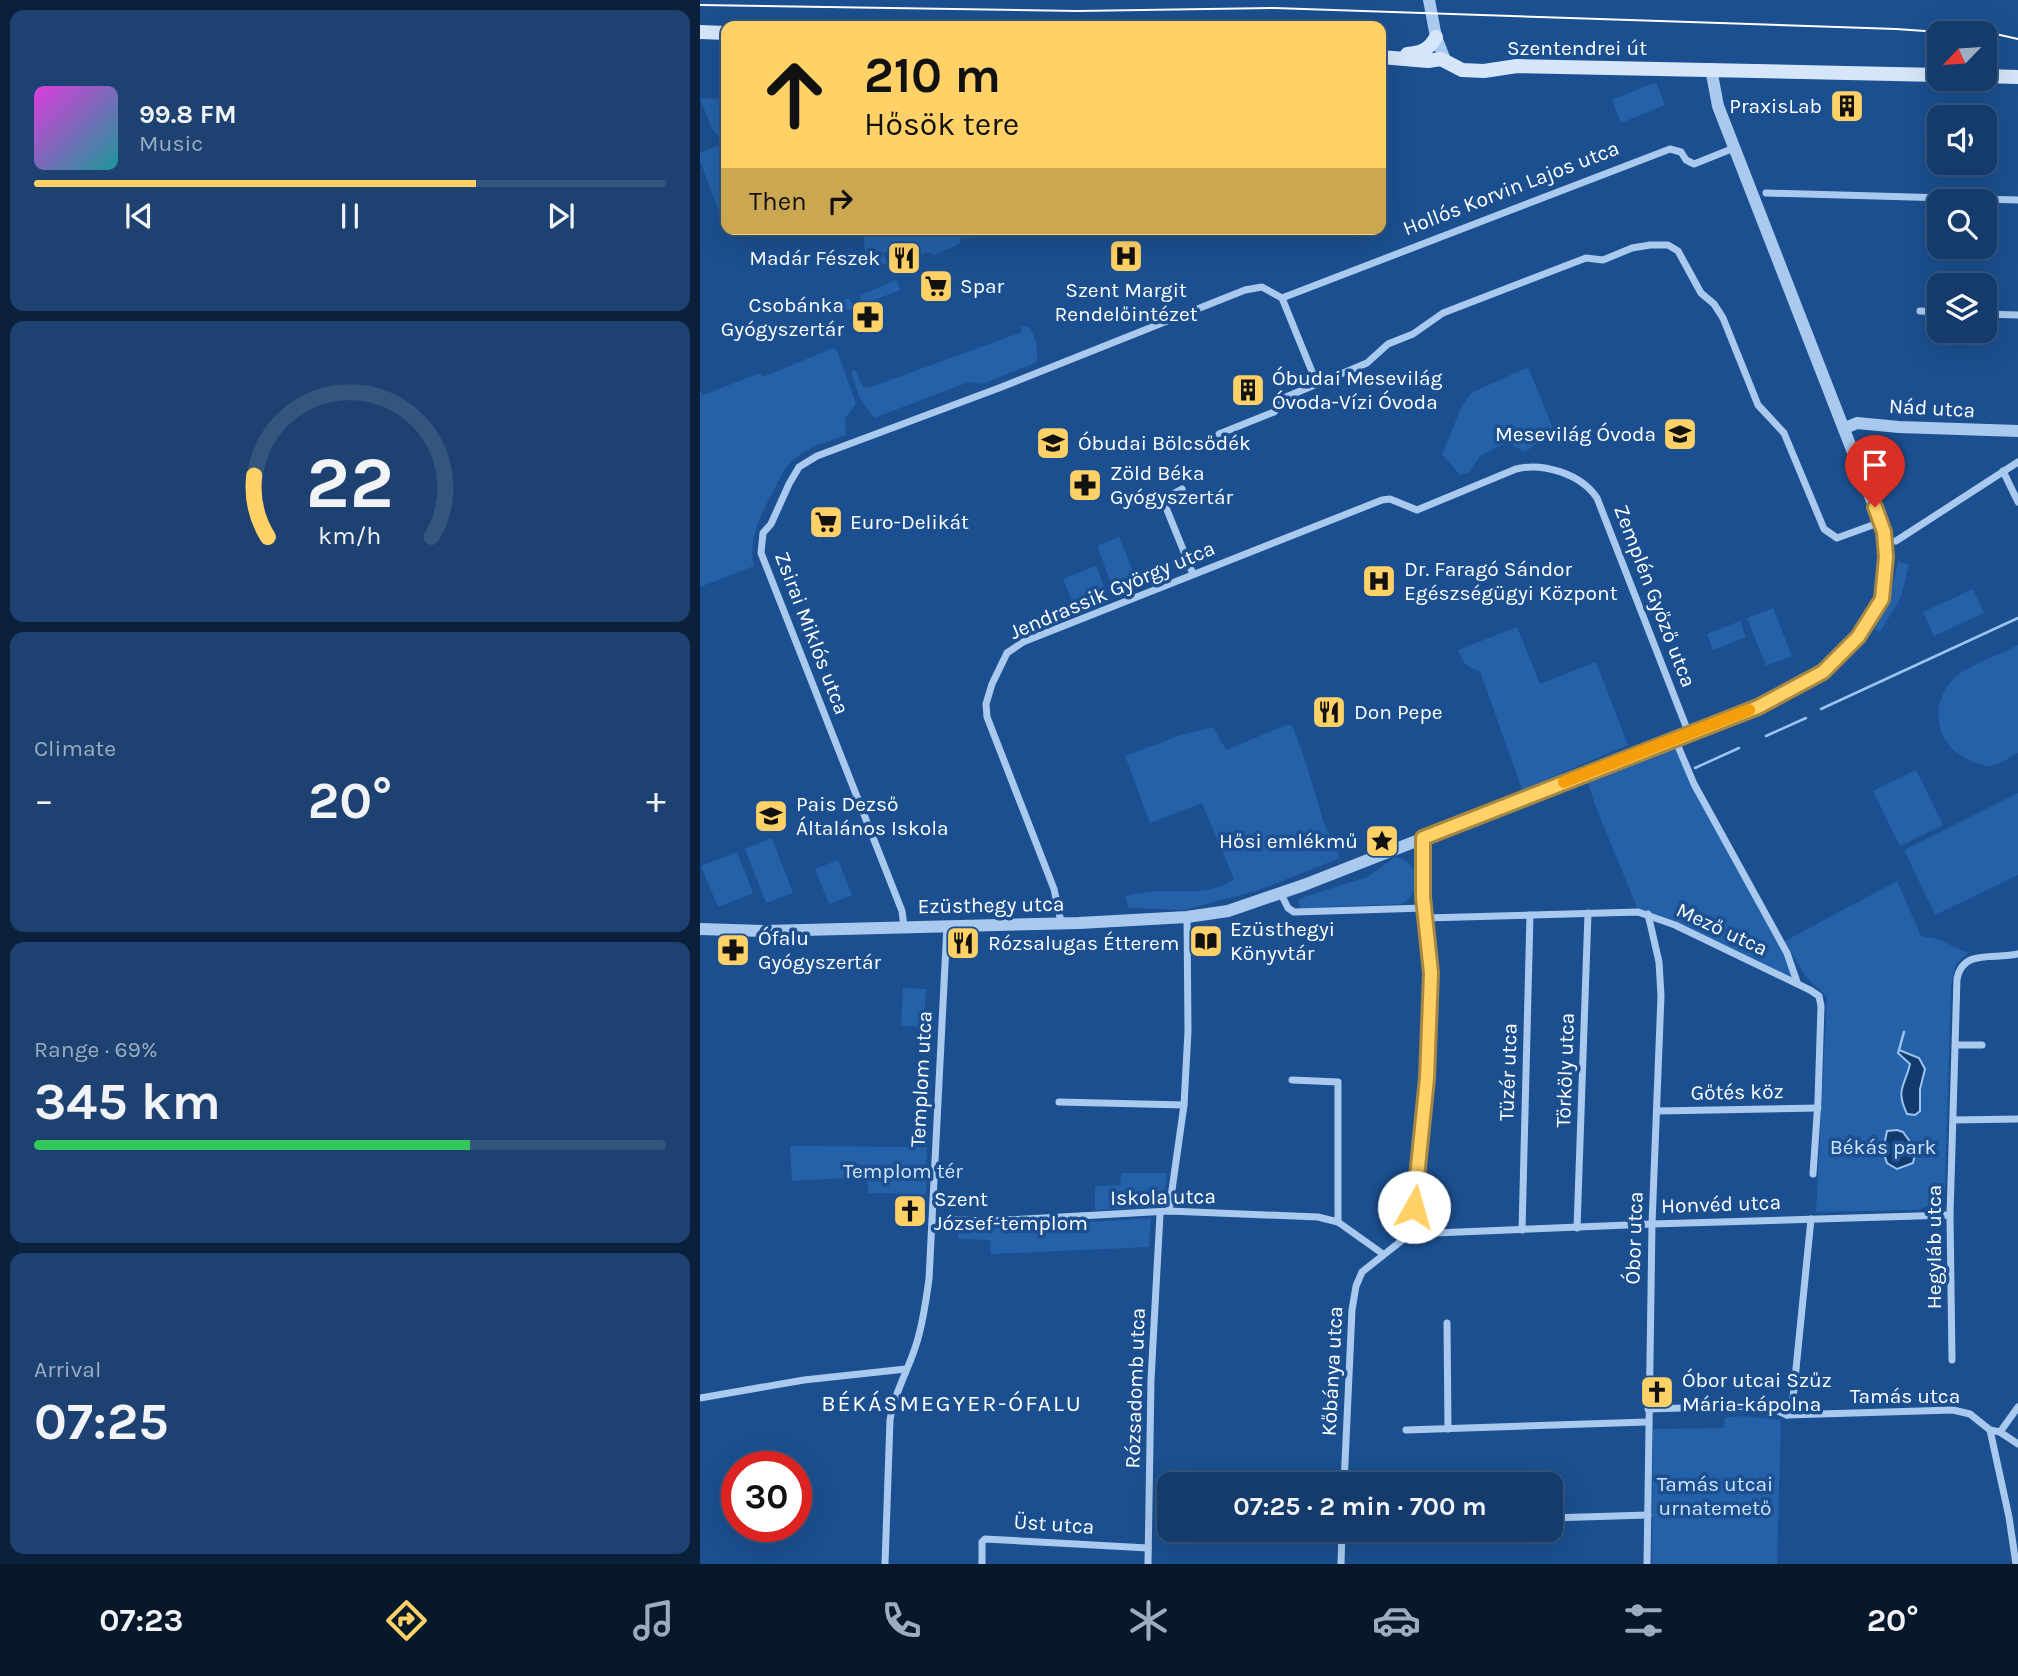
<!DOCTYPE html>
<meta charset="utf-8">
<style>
body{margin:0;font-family:Karla,sans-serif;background:#1d4271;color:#f1f3f6;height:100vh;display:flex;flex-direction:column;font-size:26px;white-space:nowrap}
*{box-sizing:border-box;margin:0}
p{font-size:23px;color:#9dadc1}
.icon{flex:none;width:38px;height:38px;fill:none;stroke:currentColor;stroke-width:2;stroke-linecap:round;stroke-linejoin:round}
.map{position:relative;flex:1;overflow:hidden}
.details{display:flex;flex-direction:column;gap:10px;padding:10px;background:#0b203b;width:700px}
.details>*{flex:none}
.banner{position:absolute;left:21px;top:21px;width:665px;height:214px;border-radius:14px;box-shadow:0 7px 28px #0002,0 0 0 2px #33557e;background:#ffd166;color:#111;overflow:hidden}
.needle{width:46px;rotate:245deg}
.controls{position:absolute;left:1227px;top:21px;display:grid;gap:14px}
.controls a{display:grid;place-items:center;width:70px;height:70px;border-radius:14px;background:#143b6b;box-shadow:0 7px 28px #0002,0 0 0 2px #33557e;font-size:35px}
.speed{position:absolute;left:21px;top:1451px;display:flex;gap:14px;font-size:35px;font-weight:700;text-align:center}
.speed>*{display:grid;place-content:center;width:91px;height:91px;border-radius:50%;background:#143b6b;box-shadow:0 7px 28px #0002,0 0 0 2px #33557e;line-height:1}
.speed .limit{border:10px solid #d22;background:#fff;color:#111}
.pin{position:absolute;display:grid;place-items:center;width:60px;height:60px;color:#fff;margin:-72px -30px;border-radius:50% 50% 50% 0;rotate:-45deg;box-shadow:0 0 7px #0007}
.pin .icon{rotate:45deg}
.me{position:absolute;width:77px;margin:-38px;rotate:7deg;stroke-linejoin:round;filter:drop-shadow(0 0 5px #0008)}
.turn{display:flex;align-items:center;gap:24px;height:147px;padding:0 28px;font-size:32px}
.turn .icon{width:91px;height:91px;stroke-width:2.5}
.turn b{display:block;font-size:49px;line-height:60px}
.then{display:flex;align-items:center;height:66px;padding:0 28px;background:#0003;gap:14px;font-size:26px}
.big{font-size:52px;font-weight:700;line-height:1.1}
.details .widget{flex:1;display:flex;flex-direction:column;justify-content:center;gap:10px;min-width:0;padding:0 24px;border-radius:14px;background:#1d4271}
.details .dial{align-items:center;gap:0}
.dial svg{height:182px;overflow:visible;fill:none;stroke:#33557e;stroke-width:7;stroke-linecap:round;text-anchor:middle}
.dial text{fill:#f1f3f6;stroke:none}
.song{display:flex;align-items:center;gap:21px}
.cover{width:84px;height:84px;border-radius:10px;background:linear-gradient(135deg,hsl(300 70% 55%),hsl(180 70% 35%))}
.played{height:7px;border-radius:4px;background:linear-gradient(90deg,#ffd166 70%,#33557e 70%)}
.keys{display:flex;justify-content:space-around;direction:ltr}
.heat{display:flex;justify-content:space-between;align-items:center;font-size:38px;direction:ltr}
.charge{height:10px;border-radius:5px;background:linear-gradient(90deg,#34c759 69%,#33557e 0)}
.trip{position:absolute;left:457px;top:1472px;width:406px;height:70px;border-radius:14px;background:#143b6b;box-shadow:0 7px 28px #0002,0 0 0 2px #33557e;font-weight:700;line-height:70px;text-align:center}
.menu{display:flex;height:112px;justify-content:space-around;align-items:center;background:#08182b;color:#9dadc1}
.menu .icon{width:49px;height:49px}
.menu .active{color:#ffd166}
.menu b{font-size:32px;color:#f1f3f6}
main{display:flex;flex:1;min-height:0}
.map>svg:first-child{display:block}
.green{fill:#2461a8}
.water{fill:#123a6d;stroke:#9cc4f0;stroke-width:2}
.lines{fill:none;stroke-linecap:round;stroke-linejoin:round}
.stream{stroke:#9cc4f0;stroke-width:2.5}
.minor{stroke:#a9c9ee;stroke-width:7}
.tertiary{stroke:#a9c9ee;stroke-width:12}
.secondary{stroke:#d6e6fa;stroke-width:14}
.tram{stroke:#fff;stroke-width:2}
.route-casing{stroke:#a68842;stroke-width:18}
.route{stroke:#ffd166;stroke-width:12}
.slow{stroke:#f59e0b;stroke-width:12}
.labels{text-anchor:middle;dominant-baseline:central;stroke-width:7;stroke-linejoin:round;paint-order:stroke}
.street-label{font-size:21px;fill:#fff;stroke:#1b4f8f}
.poi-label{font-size:21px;fill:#fff;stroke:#1b4f8f;text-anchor:start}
.park-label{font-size:21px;fill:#cfe3fa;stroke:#1b4f8f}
.neighbourhood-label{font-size:23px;letter-spacing:2px;fill:#fff;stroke:#1b4f8f}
</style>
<main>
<section class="details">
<div class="widget">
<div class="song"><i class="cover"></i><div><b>99.8 FM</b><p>Music</p></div></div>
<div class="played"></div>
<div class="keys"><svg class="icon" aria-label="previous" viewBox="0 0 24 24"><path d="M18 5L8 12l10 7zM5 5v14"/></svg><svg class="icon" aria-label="pause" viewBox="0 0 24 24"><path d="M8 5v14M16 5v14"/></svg><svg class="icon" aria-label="next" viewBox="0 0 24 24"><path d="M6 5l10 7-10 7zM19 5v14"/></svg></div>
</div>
<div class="widget dial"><svg viewBox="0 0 100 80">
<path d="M14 69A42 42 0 1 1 86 69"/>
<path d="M14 69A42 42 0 0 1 8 42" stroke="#ffd166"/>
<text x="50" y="56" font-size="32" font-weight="700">22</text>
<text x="50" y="72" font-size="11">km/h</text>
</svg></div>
<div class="widget"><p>Climate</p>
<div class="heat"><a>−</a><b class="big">20°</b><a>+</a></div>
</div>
<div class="widget"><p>Range · 69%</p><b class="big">345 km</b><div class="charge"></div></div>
<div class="widget"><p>Arrival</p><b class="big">07:25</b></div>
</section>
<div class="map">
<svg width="1318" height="1564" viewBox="0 0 1318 1564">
<rect width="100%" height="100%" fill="#1b4f8f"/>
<g class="green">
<path d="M956,82L965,105L921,123L912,100Z"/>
<path d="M0,98L26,99V137L21,139L12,129Z"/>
<path d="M26,142V229H37L27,233L0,161V153Z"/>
<path d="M166,229H284L279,237L261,238L259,244L234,255L228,252L221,254L217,244L193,252L192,250L183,253L187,263L174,267C167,256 160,242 166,229Z"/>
<path d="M196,280L200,290L149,310L143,308L138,315L132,313L131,309L133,304L149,298L152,303L156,304L161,300L160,295Z"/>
<path d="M328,326C336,337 338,347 337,361L332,364L282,384L269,382L174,418L160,399L151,372L155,370L163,387L168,388L322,332L321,327Z"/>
<path d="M133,348L137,350L156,404L145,419L146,435C124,443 100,449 85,469C70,499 46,532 54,566L0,587V390L3,395L60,373L63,377Z"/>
<path d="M828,367L854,431L825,452L807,442L780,456L770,472L760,475L742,454L762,406L771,393Z"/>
<path d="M419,537L435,576L412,586L397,546Z"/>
<path d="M1198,562L1209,564L1201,597L1180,632L1174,629L1193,585Z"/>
<path d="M396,566L405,589L372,601L363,579Z"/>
<path d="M1273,589L1284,613L1234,636L1223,612Z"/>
<path d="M1073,608L1092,656L1066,666L1047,618Z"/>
<path d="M1040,621L1046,637L1013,650L1007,634Z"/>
<path d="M817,627L840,684L896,662L928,745L822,790L780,671C766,668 763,662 758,650Z"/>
<path d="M1318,645V753C1310,757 1298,766 1289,766C1280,766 1271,761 1264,757C1234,741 1231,704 1252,680C1262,668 1303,653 1318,645Z"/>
<path d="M586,725H592L605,760L624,823L640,858L559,890L484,910L429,908L425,896C436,894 447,892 458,891C486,890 510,896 534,879L502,803L450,823L425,756L481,735L513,727L526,750Z"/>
<path d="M975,740L986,768L1087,953L1096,981L939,912L895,805L887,779Z"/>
<path d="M1216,770L1243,825L1200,846L1173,791Z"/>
<path d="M1318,793V875L1235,915L1204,850Z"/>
<path d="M72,838L93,893L66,903L45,849Z"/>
<path d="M37,852L53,893L18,907L1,866Z"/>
<path d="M695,857C721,860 722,895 701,904L600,908L598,899L667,877Z"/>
<path d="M138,860L152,895L129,904L115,869Z"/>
<path d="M1197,881L1221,936L1238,939L1268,953L1256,964L1251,985L1245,1190L1230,1205L1219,1210L1116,1212L1127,997L1106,977L1085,941Z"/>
<path d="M203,988L226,989L224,1027L201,1026Z"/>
<path d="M90,1146L227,1147L226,1194L168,1193L167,1177L92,1181Z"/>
<path d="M421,1173H467L462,1207L395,1210V1186L420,1185Z"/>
<path d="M451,1218L449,1247L291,1254L290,1240L258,1239V1226L298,1228Z"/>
<path d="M1043,1416L1081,1420L1077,1564H952L953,1429L1024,1428L1025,1418Z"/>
</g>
<g class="water">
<path d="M1199,1050L1219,1058L1225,1069L1220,1089V1111L1215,1115L1207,1114C1195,1089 1205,1086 1210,1064L1198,1053Z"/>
<path d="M1197,1130L1203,1132L1216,1150L1213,1163L1197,1169L1187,1163L1183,1151L1187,1131Z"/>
</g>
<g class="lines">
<g class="stream">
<path d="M1121,709L1318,618"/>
<path d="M1066,736L1106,718"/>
<path d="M995,768L1039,748"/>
<path d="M1199,1050L1204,1032"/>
</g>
<g class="minor">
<path d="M1066,193L1318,200"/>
<path d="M582,298L970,149L981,152L986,160L994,164L1034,148"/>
<path d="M582,298L617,384"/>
<path d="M1220,311L1239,312"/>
<path d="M1284,314L1318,315"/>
<path d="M519,434L574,412L586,397L667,363L688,344L713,334L743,313L886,258L903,260L932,248L950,245H968L978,251L1001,293L1014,304L1023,318L1058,405L1084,433L1124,529L1137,538L1181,522"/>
<path d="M1303,471L1318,502"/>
<path d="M482,489L458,502H462L467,510L493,574"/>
<path d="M1196,541L1318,462"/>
<path d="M975,739L994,784L1087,953L1097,982"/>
<path d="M581,894L588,908L594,912L725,908"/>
<path d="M726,918L938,912L975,925L1110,990L1119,996L1121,1006L1118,1100L1113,1174"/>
<path d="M361,922L354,889L287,717L286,704L292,684L307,653L323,642L682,500L690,499L717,510L816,469C843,462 881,474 897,498L989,734"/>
<path d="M204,927L202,911L61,553L63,533L71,524L89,484L99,467L117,456L299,388L545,290L562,287L582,298"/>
<path d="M1256,1045H1282"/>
<path d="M592,1080L638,1082V1222"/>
<path d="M359,1102L484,1105"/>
<path d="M958,1111L1118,1108"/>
<path d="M1254,1120L1318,1119"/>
<path d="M469,1211L484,1105L488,1031L487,917"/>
<path d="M233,1219L287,1221L469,1211L618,1217L638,1222L683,1254"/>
<path d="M877,1228L888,913"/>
<path d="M822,1230L830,915"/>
<path d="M710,1234L952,1224L1250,1215"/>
<path d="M747,1323L748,1429"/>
<path d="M1252,1360L1250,1215L1257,979C1263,948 1295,960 1318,954"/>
<path d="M0,1398L104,1380L206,1369"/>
<path d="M948,1409L1054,1406L1068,1407L1087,1415L1253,1410L1270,1414L1290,1430L1300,1432L1318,1444"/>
<path d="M1087,1415L1092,1409L1111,1219"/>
<path d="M706,1430L947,1422"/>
<path d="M1290,1430L1309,1517L1316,1564"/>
<path d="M1300,1432L1318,1407"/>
<path d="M644,1484L652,1310L656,1286L662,1272L710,1234L728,1078L731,973L724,897L723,838"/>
<path d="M850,1518L948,1515"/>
<path d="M185,1564L190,1420C194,1393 208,1371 216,1345C223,1324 226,1301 229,1279L247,925"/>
<path d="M282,1564V1542L285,1539L448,1548"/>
<path d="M448,1564L451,1380L460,1214"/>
<path d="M641,1564L642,1530"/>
<path d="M947,1564L952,1224L961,996L959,962L948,914"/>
</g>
<g class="tertiary">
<path d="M729,0L736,37L745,60"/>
<path d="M1145,428L1157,423L1199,427L1318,431"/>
<path d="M0,929L64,931L379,923L487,917L528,911L604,885L1058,707C1136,671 1198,628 1184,532L1018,106L1011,69"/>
</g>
<g class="secondary">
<path d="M0,32L26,33"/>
<path d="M707,54C721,53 729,50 736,37"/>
<path d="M681,57L728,61L741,59L762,70L784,71L817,66L1239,75"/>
<path d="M1284,76L1318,77"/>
</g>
<g class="tram">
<path d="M0,5L377,11L574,8L1196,29L1254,33"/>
<path d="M1242,25L1287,32L1318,39"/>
</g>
</g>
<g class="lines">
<g class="route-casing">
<path id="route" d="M714,1207L727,1078L731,973L723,897V838L1058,707L1123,672L1158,637L1182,599L1186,557L1184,532L1175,507"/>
</g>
<use href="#route" class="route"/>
<path class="slow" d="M864,782L1049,710"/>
</g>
<defs>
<g id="building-square" transform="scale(1.75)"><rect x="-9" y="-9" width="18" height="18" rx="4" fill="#ffd166" stroke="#1b4f8f"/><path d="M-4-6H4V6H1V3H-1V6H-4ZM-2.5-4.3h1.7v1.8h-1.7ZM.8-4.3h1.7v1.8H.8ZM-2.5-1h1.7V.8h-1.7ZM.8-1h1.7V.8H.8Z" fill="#111"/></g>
<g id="hospital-square" transform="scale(1.75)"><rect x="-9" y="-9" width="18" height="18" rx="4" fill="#ffd166" stroke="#1b4f8f"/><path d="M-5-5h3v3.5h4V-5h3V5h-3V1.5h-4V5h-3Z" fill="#111"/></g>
<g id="restaurant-square" transform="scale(1.75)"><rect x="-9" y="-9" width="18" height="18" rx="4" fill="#ffd166" stroke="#1b4f8f"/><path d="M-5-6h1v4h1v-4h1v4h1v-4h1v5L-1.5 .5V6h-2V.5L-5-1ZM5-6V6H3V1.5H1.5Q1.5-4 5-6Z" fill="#111"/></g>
<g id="supermarket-square" transform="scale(1.75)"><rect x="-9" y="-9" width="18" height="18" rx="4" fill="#ffd166" stroke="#1b4f8f"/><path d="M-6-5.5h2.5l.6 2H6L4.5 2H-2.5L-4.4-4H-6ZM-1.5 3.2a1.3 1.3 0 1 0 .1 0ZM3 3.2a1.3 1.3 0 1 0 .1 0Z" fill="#111"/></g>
<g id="pharmacy-square" transform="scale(1.75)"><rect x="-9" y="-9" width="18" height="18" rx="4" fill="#ffd166" stroke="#1b4f8f"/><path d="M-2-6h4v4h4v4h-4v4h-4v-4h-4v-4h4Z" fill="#111"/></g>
<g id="school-square" transform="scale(1.75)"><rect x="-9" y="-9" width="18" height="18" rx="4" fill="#ffd166" stroke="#1b4f8f"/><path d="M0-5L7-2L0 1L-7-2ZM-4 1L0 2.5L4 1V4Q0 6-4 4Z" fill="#111"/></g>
<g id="sight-square" transform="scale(1.75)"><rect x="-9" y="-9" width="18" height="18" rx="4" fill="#ffd166" stroke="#1b4f8f"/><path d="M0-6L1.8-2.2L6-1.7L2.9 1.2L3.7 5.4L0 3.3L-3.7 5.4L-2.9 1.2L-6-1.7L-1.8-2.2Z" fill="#111"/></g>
<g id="library-square" transform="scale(1.75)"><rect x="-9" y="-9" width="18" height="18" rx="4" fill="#ffd166" stroke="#1b4f8f"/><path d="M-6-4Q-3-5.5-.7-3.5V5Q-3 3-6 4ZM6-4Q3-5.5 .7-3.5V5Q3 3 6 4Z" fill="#111"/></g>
<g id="church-square" transform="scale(1.75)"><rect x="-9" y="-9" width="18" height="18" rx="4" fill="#ffd166" stroke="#1b4f8f"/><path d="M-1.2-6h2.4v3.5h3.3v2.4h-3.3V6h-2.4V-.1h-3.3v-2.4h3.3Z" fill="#111"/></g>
</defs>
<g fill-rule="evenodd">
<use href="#building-square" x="1147" y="106"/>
<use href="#hospital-square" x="426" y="256"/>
<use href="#restaurant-square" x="204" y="258"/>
<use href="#supermarket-square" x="236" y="286"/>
<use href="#pharmacy-square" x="168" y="317"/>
<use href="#building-square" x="548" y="390"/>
<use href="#school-square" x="980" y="434"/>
<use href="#school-square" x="353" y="443"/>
<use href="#pharmacy-square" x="385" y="485"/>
<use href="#supermarket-square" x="126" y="522"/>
<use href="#hospital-square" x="679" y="581"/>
<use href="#restaurant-square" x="629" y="712"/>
<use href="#school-square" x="71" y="816"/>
<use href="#sight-square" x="682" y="841"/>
<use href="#library-square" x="506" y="941"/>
<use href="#restaurant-square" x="263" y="943"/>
<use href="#pharmacy-square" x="33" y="950"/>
<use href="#church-square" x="210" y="1211"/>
<use href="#church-square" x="957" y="1392"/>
</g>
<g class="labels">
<g class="street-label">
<text x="877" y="48">Szentendrei út</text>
<text transform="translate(811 188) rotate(-21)">Hollós Korvin Lajos utca</text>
<text transform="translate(1232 408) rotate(3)">Nád utca</text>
<text transform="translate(412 590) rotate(-23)">Jendrassik György utca</text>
<text transform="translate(955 596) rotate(69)">Zemplén Győző utca</text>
<text transform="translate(112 633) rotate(69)">Zsirai Miklós utca</text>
<text transform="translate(291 905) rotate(-1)">Ezüsthegy utca</text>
<text transform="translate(1022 929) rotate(25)">Mező utca</text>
<text transform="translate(865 1070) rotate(-88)">Törköly utca</text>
<text transform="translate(808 1072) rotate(-88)">Tüzér utca</text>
<text transform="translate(221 1079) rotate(-87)">Templom utca</text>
<text transform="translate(1037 1092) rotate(-1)">Gőtés köz</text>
<text transform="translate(463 1197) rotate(-1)">Iskola utca</text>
<text transform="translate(1021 1204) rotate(-2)">Honvéd utca</text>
<text transform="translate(934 1238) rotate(-88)">Óbor utca</text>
<text transform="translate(1234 1247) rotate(-90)">Hegyláb utca</text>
<text transform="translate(632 1371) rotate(-87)">Kőbánya utca</text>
<text transform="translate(435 1388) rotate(-88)">Rózsadomb utca</text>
<text x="1205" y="1396">Tamás utca</text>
<text transform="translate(354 1524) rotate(4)">Üst utca</text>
</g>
<g class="poi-label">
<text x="1122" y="106" text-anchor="end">PraxisLab</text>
<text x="180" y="258" text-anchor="end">Madár Fészek</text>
<text x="260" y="286">Spar</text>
<text x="426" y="290" text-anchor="middle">Szent Margit<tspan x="426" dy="24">Rendelőintézet</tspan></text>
<text x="144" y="305" text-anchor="end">Csobánka<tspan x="144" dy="24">Gyógyszertár</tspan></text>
<text x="572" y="378">Óbudai Mesevilág<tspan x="572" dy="24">Óvoda-Vízi Óvoda</tspan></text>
<text x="956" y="434" text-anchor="end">Mesevilág Óvoda</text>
<text x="378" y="443">Óbudai Bölcsődék</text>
<text x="410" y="473">Zöld Béka<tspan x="410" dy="24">Gyógyszertár</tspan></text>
<text x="150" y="522">Euro-Delikát</text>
<text x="704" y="569">Dr. Faragó Sándor<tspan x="704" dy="24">Egészségügyi Központ</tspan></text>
<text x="654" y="712">Don Pepe</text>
<text x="96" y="804">Pais Dezső<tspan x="96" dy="24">Általános Iskola</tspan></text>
<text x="658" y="841" text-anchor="end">Hősi emlékmű</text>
<text x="530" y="929">Ezüsthegyi<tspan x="530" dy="24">Könyvtár</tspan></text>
<text x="58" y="938">Ófalu<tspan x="58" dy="24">Gyógyszertár</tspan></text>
<text x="288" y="943">Rózsalugas Étterem</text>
<text x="234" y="1199">Szent<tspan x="234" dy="24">József-templom</tspan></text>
<text x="982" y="1380">Óbor utcai Szűz<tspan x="982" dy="24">Mária-kápolna</tspan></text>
</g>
<g class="park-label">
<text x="1183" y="1147">Békás park</text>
<text x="203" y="1171">Templom tér</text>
<text x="1015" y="1484">Tamás utcai<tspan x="1015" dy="24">urnatemető</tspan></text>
</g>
<g class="neighbourhood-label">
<text x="252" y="1403">BÉKÁSMEGYER-ÓFALU</text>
</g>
</g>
</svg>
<div class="controls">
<a><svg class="needle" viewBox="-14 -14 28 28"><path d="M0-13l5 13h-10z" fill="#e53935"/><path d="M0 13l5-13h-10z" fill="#9dadc1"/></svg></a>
<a><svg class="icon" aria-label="sound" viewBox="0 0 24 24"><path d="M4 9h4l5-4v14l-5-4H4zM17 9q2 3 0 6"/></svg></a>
<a><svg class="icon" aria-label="search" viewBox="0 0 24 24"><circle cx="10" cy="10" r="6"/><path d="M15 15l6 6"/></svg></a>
<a><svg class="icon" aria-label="layers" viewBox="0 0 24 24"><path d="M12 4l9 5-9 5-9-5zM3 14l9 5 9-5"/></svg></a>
</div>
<div class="speed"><div class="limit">30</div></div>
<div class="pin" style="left:1175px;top:507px;background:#d93025"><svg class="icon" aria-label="arrive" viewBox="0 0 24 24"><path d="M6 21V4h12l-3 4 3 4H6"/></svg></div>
<svg class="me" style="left:714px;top:1207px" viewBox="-20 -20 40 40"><circle r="19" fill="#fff"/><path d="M0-13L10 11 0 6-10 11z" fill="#ffd166"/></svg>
<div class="trip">07:25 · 2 min · 700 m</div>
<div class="banner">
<div class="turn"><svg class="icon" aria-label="ahead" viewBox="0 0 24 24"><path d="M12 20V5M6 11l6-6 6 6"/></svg><div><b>210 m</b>Hősök tere</div></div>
<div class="then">Then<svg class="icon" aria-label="right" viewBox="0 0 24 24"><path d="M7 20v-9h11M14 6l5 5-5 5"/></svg></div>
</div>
</div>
</main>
<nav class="menu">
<b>07:23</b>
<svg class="icon active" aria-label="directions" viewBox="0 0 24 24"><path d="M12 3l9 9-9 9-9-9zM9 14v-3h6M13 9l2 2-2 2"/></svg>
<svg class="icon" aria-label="music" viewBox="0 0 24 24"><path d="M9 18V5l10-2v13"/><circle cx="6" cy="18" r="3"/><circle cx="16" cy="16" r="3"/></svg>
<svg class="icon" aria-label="phone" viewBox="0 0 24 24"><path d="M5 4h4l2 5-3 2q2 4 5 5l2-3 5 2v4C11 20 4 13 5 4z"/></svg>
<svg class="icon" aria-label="climate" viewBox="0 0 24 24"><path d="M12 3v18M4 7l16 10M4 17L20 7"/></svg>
<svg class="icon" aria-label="car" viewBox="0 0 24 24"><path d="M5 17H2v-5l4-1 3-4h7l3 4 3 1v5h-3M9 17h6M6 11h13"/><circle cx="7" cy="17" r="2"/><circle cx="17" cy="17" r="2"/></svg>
<svg class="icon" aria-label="filters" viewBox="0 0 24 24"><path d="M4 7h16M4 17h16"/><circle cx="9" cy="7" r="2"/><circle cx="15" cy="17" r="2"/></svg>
<b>20°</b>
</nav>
